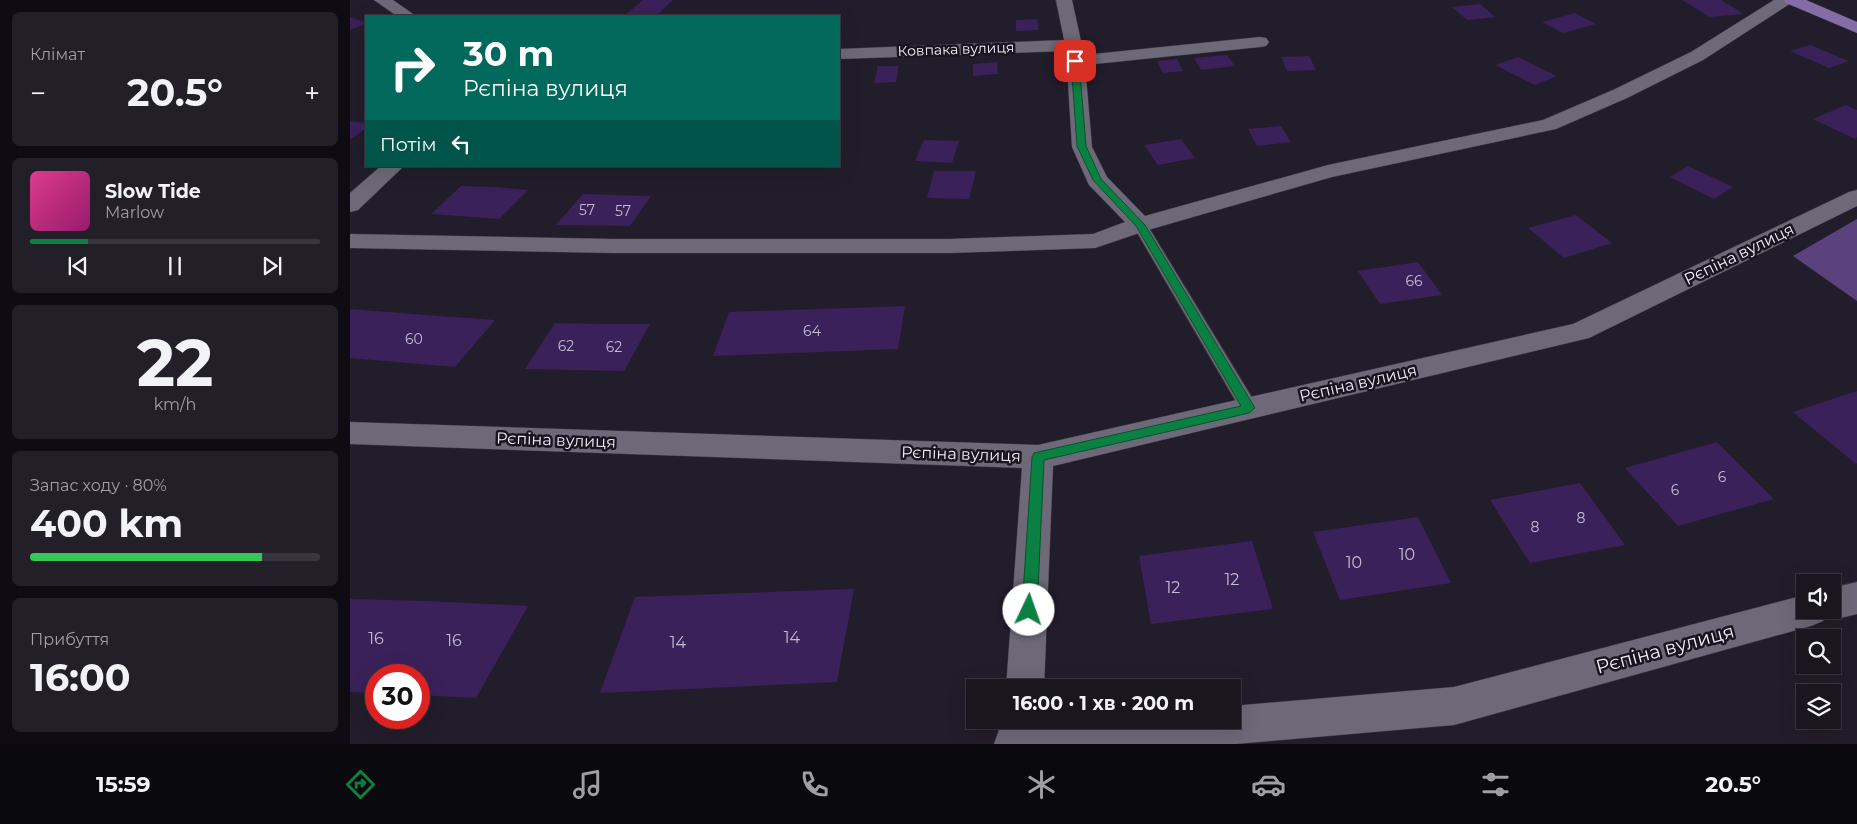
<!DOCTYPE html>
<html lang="uk">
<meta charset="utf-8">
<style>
body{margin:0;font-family:Montserrat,sans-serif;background:#231f29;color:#f1f3f6;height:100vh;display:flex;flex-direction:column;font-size:19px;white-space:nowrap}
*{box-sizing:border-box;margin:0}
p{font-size:16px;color:#9f9fa5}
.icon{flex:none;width:28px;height:28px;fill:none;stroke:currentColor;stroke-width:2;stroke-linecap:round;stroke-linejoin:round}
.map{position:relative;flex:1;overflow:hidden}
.side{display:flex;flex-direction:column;gap:12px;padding:12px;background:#0e0c12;width:350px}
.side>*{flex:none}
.hud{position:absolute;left:15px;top:15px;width:475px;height:152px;border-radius:0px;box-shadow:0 5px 20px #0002,0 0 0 1px #38353e;background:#00695c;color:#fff;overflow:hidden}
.controls{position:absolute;left:1446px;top:574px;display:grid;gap:10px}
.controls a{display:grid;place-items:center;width:45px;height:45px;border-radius:0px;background:#1a1620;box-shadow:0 5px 20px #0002,0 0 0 1px #38353e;font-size:25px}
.speed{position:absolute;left:15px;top:664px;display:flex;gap:10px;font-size:25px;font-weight:700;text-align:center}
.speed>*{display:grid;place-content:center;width:65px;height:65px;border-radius:50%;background:#1a1620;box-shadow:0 5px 20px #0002,0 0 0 1px #38353e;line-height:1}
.speed .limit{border:8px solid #d22;background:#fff;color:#111}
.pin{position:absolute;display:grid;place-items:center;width:42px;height:42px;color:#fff;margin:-21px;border-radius:10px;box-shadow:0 2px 8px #0006}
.me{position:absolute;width:55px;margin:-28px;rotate:3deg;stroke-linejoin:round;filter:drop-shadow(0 0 4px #0008)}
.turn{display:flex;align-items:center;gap:18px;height:105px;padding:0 15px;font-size:22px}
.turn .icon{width:65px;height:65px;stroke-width:2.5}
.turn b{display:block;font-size:35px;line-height:42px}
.then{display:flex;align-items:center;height:48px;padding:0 15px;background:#0003;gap:10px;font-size:19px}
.big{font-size:38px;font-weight:700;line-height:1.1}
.side .tile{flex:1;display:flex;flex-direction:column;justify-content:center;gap:8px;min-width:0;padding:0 18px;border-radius:8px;background:#231f29}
.side .dial{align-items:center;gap:0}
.dial b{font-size:65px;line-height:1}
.song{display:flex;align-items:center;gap:15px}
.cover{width:60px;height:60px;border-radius:8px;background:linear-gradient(135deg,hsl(330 70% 55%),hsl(320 70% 35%))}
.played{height:5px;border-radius:2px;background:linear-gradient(90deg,#0b8043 20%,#38353e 20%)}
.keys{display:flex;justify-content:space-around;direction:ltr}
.heat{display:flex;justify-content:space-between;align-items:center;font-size:28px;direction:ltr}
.charge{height:8px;border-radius:4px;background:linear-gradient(90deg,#34c759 80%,#38353e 0)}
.trip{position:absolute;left:616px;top:679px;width:275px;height:50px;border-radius:0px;background:#1a1620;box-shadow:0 5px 20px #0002,0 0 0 1px #38353e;font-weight:700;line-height:50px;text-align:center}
.tab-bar{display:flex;height:80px;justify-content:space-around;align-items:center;background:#0a090d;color:#9f9fa5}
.tab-bar .icon{width:35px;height:35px}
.tab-bar .active{color:#0b8043}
.tab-bar b{font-size:22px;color:#f1f3f6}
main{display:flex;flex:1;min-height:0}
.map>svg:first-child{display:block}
.forest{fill:#5b427e}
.building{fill:#3a215a}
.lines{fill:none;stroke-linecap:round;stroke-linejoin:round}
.lane-casing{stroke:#3e3a44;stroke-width:2}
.street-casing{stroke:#3e3a44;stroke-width:1}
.primary-casing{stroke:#3e3a44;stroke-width:1}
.lane{fill:#6e6978;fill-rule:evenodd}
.street{fill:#6e6978;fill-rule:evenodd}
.primary{fill:#846da7;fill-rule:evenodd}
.route{fill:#0b8043;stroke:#07532c}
.labels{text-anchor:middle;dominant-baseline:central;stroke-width:5;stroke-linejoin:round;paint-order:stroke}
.far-street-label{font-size:14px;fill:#f1eef7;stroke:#191420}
.number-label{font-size:14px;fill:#c3bbd0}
.street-label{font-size:16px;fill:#f1eef7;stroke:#191420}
.near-number-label{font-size:16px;fill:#c3bbd0}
.near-street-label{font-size:19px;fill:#f1eef7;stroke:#191420}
</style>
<main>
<section class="side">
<div class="tile"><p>Клімат</p>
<div class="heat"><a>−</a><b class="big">20.5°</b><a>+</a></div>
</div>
<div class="tile">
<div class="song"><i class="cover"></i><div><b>Slow Tide</b><p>Marlow</p></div></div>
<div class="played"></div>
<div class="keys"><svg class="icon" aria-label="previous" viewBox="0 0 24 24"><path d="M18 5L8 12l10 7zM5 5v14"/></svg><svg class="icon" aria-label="pause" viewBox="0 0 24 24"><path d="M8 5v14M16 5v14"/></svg><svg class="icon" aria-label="next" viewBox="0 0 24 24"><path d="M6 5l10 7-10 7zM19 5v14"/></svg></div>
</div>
<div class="tile dial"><b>22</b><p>km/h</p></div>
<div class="tile"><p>Запас ходу · 80%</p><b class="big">400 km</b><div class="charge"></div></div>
<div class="tile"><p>Прибуття</p><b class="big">16:00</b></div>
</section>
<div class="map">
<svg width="1507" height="744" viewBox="0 0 1507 744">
<rect width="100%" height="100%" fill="#221d2a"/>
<path class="forest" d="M1507,219V301L1443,256Z"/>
<g class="building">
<path d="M293,0H323L306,16H274Z"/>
<path d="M1332,0H1371L1394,14L1360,17Z"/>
<path d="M1130,4L1145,17L1117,20L1102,7Z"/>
<path d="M1225,13L1246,24L1213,33L1192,22Z"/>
<path d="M0,17L16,23V24L0,30Z"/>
<path d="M687,19L689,30L666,31V20Z"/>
<path d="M1460,45L1499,61L1479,68L1440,51Z"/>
<path d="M877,55L885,66L851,70L844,58Z"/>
<path d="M959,56L966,70L937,71L931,57Z"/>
<path d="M1168,57L1207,76L1185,85L1145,65Z"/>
<path d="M827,59L833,71L813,73L807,61Z"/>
<path d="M647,62L648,74L623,76V64Z"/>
<path d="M528,66H549L546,82L524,83Z"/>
<path d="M1496,105L1507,110V137L1505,139L1463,119Z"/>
<path d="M0,121L16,123V128L0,140Z"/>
<path d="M931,126L941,142L907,146L898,129Z"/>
<path d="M831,139L845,158L808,165L794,145Z"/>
<path d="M574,140L609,141L602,163L565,161Z"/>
<path d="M1338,166L1383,187L1364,199L1320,177Z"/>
<path d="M584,171H626L619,199L577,198Z"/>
<path d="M111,186L145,187L178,190L149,219L81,214Z"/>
<path d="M233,194L266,195L301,196L280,226L206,225Z"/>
<path d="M1226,215L1262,243L1214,258L1178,228Z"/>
<path d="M1068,262L1092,295L1030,304L1008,271Z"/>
<path d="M555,306L548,349L363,356L379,312Z"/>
<path d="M0,309L89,316L145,320L105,367L0,358Z"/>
<path d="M205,323L256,324H300L274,371L175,369Z"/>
<path d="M1507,391V463L1506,464L1443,412Z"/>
<path d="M1367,442L1424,499L1328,526L1275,468Z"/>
<path d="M1230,483L1275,545L1180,563L1140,500Z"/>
<path d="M1068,517L1101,583L990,600L963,532Z"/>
<path d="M902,541L923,609L801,624L789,556Z"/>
<path d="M504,589L487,682L250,693L285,597Z"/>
<path d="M0,599L76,601L178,606L126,698L69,695V675H26V693L0,692Z"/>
</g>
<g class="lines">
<g class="lane-casing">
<path id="lane" d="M790,221L797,225L905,403L907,408L905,413L899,414L893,413L783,225Z"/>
</g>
<g class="street-casing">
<g id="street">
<path d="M24,0H43L66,16H47Z"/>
<path d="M706,0H722L734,55L910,37L916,38L919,42L916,46L910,47L735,65L742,147L757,177L795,216L978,165L1193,120L1263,90L1341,52L1424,0H1443L1441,3L1353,60L1277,98L1206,129L982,177L798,230L745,248L599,253H263L0,248V234L263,239H599L743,234L775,222L739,185L722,147L716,51L489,59V49L714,40Z"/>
<path d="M31,166H54L8,210L0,212V193Z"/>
<path d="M1507,190V206L1239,338L703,466L694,688H656L672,468L0,444V422L688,445L1223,324L1499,192Z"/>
<path d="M1507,582V614L1482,620L1475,617L1473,621L1461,626L1104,725L886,744H644L649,730L663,725L716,720H882V706L1104,687L1455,595V610H1482V588Z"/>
</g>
</g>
<g class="primary-casing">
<path id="primary" d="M1434,0H1456L1507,22V33L1436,3Z"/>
</g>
<use href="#lane" class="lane"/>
<use href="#street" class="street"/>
<use href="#primary" class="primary"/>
</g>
<path class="route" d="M725,59L729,61L736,146L751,179L795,225L905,408L899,413L694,460L687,610L684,615L679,617L674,615L672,610L682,457L684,453L891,406L786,226L743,180L727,146L721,61Z"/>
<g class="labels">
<g class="far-street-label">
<text transform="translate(606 49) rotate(-2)">Ковпака вулиця</text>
</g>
<g class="number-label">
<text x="237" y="210">57</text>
<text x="273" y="211">57</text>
<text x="1064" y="281">66</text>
<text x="462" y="331">64</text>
<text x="64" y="339">60</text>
<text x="216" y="346">62</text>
<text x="264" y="347">62</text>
<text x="1372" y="477">6</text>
<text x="1325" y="490">6</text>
<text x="1231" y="518">8</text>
<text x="1185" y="527">8</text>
</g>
<g class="street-label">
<text transform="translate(1389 254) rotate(-26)">Рєпіна вулиця</text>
<text transform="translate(1008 383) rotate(-13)">Рєпіна вулиця</text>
<text transform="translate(206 440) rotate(2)">Рєпіна вулиця</text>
<text transform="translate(611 454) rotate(2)">Рєпіна вулиця</text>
</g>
<g class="near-number-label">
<text x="1057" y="554">10</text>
<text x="1004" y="562">10</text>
<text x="882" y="579">12</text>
<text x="823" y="587">12</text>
<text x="442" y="637">14</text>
<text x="26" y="638">16</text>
<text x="104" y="640">16</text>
<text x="328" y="642">14</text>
</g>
<g class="near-street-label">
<text transform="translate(1315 649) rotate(-15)">Рєпіна вулиця</text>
</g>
</g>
</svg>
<div class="controls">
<a><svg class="icon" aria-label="sound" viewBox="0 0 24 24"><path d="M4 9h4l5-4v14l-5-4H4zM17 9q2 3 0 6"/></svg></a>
<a><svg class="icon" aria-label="search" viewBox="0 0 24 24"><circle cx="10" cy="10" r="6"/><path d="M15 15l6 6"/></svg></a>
<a><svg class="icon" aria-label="layers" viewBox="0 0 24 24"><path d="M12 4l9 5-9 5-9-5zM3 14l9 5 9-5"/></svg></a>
</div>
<div class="speed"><div class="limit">30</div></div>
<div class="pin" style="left:725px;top:61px;background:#d93025"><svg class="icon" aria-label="arrive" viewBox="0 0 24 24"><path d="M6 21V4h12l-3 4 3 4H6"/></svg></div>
<svg class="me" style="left:679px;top:610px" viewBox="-20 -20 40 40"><circle r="19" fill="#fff"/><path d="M0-13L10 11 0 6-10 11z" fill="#0b8043"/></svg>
<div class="trip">16:00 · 1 хв · 200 m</div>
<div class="hud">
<div class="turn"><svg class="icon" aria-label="right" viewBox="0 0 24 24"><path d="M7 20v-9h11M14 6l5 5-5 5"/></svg><div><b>30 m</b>Рєпіна вулиця</div></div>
<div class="then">Потім<svg class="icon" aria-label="left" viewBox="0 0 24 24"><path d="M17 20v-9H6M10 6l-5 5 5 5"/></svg></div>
</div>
</div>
</main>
<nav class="tab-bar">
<b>15:59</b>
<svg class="icon active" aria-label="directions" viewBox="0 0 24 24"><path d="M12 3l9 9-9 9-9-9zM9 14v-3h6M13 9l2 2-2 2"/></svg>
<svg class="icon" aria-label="music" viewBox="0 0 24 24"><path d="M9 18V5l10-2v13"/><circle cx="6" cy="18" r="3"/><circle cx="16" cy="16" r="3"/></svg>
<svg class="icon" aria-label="phone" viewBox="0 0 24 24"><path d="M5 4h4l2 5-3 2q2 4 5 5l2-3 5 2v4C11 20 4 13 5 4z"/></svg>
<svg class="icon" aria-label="climate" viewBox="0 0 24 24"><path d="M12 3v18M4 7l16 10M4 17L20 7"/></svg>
<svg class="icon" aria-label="car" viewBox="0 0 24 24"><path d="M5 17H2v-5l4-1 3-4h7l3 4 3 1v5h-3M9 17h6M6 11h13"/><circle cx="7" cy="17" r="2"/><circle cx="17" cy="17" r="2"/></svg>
<svg class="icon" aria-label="filters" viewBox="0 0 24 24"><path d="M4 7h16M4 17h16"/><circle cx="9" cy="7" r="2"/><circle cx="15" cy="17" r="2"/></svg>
<b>20.5°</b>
</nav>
